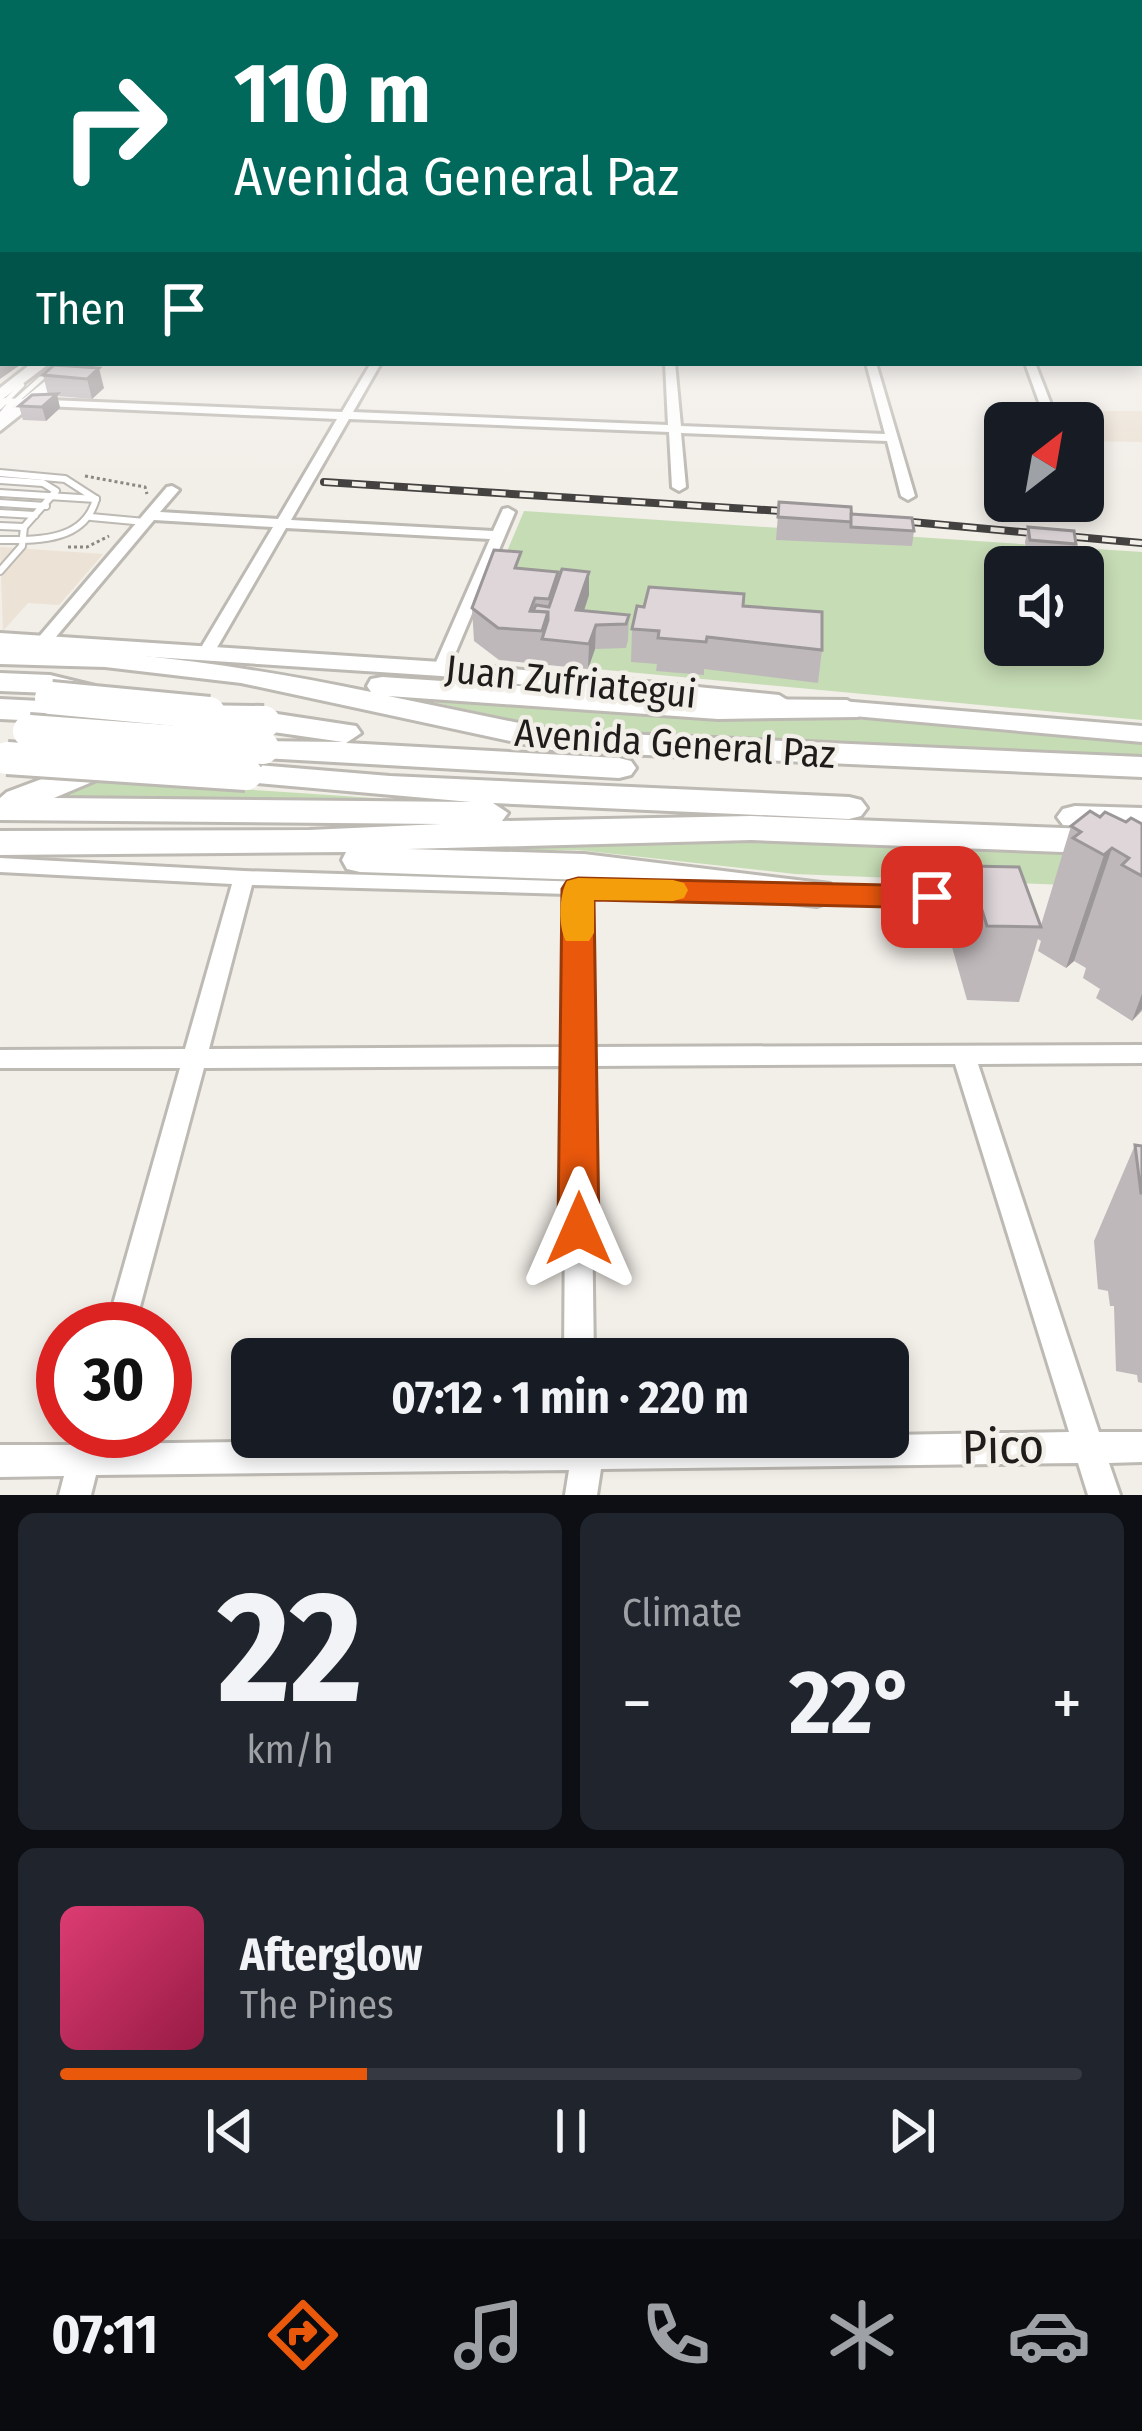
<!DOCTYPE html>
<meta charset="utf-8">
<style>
body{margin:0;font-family:"Fira Sans Condensed",sans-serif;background:#20242c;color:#f1f3f6;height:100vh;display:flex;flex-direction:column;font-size:45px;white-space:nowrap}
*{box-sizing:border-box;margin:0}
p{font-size:39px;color:#9ea1a6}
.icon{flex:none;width:66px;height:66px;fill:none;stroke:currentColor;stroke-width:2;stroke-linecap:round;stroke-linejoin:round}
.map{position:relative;height:1495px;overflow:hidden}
.details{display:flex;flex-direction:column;gap:18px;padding:18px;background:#0d0f14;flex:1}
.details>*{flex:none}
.hud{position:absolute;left:0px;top:0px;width:1143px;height:366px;box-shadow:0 6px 18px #0003;background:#00695c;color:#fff;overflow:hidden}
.needle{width:78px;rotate:31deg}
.buttons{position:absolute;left:984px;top:402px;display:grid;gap:24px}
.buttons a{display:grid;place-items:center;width:120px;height:120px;border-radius:18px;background:#171b24;box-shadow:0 6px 18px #0003;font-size:60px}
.speed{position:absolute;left:36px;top:1302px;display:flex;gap:24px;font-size:60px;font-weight:700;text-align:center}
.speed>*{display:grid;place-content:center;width:156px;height:156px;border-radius:50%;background:#171b24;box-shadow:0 6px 18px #0003;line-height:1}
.speed .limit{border:18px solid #d22;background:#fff;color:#111}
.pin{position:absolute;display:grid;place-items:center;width:102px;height:102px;color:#fff;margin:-51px;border-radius:24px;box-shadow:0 6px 18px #0006}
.me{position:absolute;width:132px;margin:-66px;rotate:0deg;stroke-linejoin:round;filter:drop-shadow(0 0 9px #0008)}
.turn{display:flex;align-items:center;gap:42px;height:252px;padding:0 36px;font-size:54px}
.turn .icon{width:156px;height:156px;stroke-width:2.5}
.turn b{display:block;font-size:84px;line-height:102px}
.then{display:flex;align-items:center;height:114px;padding:0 36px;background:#0003;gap:24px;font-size:45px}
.big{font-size:90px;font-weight:700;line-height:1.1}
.details .tile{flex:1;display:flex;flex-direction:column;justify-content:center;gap:18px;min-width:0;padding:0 42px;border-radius:18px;background:#20242c}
.details .dial{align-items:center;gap:0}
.dial b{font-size:156px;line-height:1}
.song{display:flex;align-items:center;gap:36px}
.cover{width:144px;height:144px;border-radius:18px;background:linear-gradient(135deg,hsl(340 70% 55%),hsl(340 70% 35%))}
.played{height:12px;border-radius:6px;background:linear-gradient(90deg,#ea580c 30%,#363941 30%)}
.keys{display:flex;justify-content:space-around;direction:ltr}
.heat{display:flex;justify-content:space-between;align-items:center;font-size:66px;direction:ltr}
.details .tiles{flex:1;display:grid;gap:18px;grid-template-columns:1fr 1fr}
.tile:last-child{grid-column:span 2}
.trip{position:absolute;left:231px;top:1338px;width:678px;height:120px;border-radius:18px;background:#171b24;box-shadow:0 6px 18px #0003;font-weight:700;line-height:120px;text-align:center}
.dock{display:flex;height:192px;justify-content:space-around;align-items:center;background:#090b0e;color:#9ea1a6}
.dock .icon{width:84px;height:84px}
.dock .active{color:#ea580c}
.dock b{font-size:54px;color:#f1f3f6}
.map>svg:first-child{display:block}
.built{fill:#ece3d6}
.green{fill:#c6dcb5;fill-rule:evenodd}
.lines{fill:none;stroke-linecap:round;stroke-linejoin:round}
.lane-far1-casing{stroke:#bdb9b3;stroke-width:8}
.lane-casing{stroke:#bdb9b3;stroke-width:10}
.street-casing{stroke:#bdb9b3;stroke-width:6}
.secondary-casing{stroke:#bdb9b3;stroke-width:6}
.highway-casing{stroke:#bdb9b3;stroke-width:6}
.path{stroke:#8b8884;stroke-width:3;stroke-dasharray:3 3;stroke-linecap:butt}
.lane-far1{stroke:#fff;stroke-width:4.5}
.lane{stroke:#fff;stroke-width:6}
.street{fill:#fff;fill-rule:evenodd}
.secondary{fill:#fff;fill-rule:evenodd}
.highway{fill:#fff;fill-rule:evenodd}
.rail-casing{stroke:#444240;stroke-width:8}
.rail{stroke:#f2eee8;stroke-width:4.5;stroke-dasharray:14;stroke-linecap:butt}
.highway-bridge-casing{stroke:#bdb9b3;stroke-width:38;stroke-linecap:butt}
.highway-bridge{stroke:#fff;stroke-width:32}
.wall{fill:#bfb8bb}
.shaded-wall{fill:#9b9698}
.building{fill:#ded6d9;stroke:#9b9698;stroke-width:3}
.route{fill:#ea580c;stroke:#983908;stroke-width:3}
.slow{fill:#f59e0b}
.labels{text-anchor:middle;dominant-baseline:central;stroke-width:9;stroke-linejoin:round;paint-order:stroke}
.street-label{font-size:39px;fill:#1e1d1b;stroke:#f2eee8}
.near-street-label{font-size:48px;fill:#1e1d1b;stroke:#f2eee8}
</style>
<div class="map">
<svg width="1142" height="1495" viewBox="0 0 1142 1495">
<rect width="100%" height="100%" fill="#f2eee8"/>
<g class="built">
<path d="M1066,411H1142V442L1083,441V423L1067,419Z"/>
<path d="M0,547L103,554L59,605L28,603L3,631Z"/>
</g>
<g class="green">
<path d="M524,511L1142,552V720L542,664L495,580ZM1005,567H1083V645H1005Z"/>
<path d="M390,693L886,721L1142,741V757L633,737L535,724Z"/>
<path d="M90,779L435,802L44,800Z"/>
<path d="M736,840L1142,855V888L795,874L578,850H399Z"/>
</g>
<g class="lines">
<g class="lane-far1-casing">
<g id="lane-far1">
<path d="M0,407L22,385"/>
<path d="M6,410L58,363"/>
</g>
</g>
<g class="lane-casing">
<g id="lane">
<path d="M0,417L8,407"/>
<path d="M0,473L65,479L96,499"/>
<path d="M0,480L43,483L56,491L24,527L22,546L0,571"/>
<path d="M0,493L96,499"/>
<path d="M0,503L46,506"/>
<path d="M0,513L35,515"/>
<path d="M91,517L145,522"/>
<path d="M0,526L24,527"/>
<path d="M0,540C38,540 84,542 96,499"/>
</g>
</g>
<g class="street-casing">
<g id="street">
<rect x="1140" y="273" width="2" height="6"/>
<path d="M371,363H381L353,412L668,425L665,363H675L681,426L885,434L866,363H876L915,496L908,500L901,496L887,441L681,433L686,487L679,491L672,487L669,432L349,419L291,520L493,531L503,509L508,508L515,512L447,673H435L433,669L490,539L286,528L215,651L207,656L199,651L273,527L154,520L50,644H38L36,641L38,638L167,487L172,486L179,490L160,512L278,519L337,419L0,404V398L342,412Z"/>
<path d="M1025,363H1035L1054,412L1063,423H1052L1043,413Z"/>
<path d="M0,858L244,871L710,886L713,891L710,896L703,898L588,895L590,1047L1142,1045V1063L978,1064L1099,1432H1142V1462L1109,1463L1120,1495H1088L1078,1463L601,1469L597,1495H565L569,1470L96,1475L91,1495H59L64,1476L0,1477V1445H73L77,1431H107L104,1444L566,1437H888V1435L1069,1432L955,1064L590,1066L594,1359H564L566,1066L204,1068L134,1329H106L180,1068H0V1050L185,1049L232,884L0,872ZM252,885L568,894L567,1047L209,1049Z"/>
<path d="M814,886L985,892L992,894L995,899L992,904L985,906L814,900L807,898L804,893L807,888Z"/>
</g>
</g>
<g class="secondary-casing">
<g id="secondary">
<rect x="0" y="319" width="3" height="10"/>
<rect x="1140" y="339" width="2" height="10"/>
<path d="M32,363H50L0,401V388Z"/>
<path d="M68,363H86L0,431V417Z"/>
<path d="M0,633L441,662L779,695L792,703L779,711L441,676L0,647Z"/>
<path d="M829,700L1142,726V742L820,713L816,708Z"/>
</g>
</g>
<g class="highway-casing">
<g id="highway">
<path d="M0,646C127,650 247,666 371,692L367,686L371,679L382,677L718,699L847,700L863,710L858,717L718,719L388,696L557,731L1142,757V777L557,751L241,683L105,667L0,664Z"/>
<path d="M0,673L50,675L95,686L100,693L84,702L49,693L0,691Z"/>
<path d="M0,699L41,701L57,711L41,721L0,719Z"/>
<path d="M264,712L356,726L361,733L346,743L619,758L631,761L636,768L631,775L619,778L263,758L251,755L246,748L251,741L343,742L253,729L248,722Z"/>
<path d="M87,762L99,765L104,772L99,779L54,798L471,802L234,781L229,774L234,767L246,764L390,776L849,797L861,800L867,808L861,816L849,819L493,803L508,813L502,821L751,816L1142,831V855L751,840L408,849L584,854L830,884L836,893L830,902L817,906L584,880L360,872L347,869L342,860L346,852L0,855V831L309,830L441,824L0,820V798L7,792Z"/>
<path d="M1075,806L1142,808V830L1063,825L1057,817L1063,809Z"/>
</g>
</g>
<g class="path">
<path d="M85,476L145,487L147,494"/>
<path d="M68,547H87L109,536"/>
</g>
<use href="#lane-far1" class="lane-far1"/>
<use href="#lane" class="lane"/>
<use href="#street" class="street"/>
<use href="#secondary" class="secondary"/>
<use href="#highway" class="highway"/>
<g class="rail-casing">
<g id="rail">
<path d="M324,482L813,513"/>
<path d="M879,519L1142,543"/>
</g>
</g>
<use href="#rail" class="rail"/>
<g class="highway-bridge-casing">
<g id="highway-bridge">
<path d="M51,698L209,713"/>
<path d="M188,721L264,722"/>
<path d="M29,731L263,748"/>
<path d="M7,758L246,774"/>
</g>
</g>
<use href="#highway-bridge" class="highway-bridge"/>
</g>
<g class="wall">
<path d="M54,365L104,388L92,399L57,396L60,408L46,421L23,420L19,406L48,395L43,375Z"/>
<path d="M779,502L851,514L914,531L912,546L776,540Z"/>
<path d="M1028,527L1076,544L1072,560L1027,555L1025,542Z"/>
<path d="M521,569L558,572V581L589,572V595L584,611L629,615L628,640L626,648L595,649L588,669L499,660L474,641L472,608Z"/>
<path d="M743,606L822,650L818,683L704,669V675L656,671L657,664L631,662L632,629Z"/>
<path d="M1100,817L1142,824V1011L1132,1021L1096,998L1100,989L1083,978L1086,968L1074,961L1066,968L1038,951L1041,941L1038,939L1019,1002L967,1000L950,940L968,866L1041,925L1071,826Z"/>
<path d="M1135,1145L1142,1146V1383L1138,1382L1137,1375L1116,1371L1114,1306H1110L1108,1291L1098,1289L1094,1241Z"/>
</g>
<g class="shaded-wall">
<path d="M3,354V363H23L0,379V356Z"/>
<path d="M99,368L104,388L92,399L87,379Z"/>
<path d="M57,394L60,408L46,421L42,407Z"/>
<path d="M589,572V595L576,635V610Z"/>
<path d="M596,625L595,649L588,669L589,644Z"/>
<path d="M1112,848L1074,961L1066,968L1104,855Z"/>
<path d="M1142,994V1009L1132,1021Z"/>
</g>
<g class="building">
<path d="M54,365L99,368L87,379L43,375Z"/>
<path d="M57,394L42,407L19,406L32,395Z"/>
<path d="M779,502L851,507L852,522L778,517Z"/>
<path d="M851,514L912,518L914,531L851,527Z"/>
<path d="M1028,527L1074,531L1076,544L1030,540Z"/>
<path d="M494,550L521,552L515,568L558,572L549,599L535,598L530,611L548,612L542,631L498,628L472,608Z"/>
<path d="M562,569L589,572L576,610L629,615L626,624L596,625L589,644L542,639L548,620V612L533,611L536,605L549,607Z"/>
<path d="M649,587L744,594L743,606L822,612V650L707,637L706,642L658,638L659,631L632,629L637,606L644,607Z"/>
<path d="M1090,811L1100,817L1105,812L1126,822L1131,818L1142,824V876L1122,865L1129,858L1112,848L1104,855L1073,838L1081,832L1071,826Z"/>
<path d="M968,866L1019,867L1041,927L987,926Z"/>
<path d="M1135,1145L1142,1146V1193H1141Z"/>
</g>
<linearGradient id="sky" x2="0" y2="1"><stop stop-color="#6dacd4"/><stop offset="0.56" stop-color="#f9f7f5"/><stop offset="1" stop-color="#f9f7f5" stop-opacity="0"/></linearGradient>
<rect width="1142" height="477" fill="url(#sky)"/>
<path class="route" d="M578,878L932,886L943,890L947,897L943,905L932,908L594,900L599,1229L593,1242L579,1247L564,1242L558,1229L562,889L567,881Z"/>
<path class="slow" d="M578,878L673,880L684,883L688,890L684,898L673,901L594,900V933L589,941H566C558,927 559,895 567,881Z"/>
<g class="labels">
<g class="street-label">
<text transform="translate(571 682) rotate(6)">Juan Zufriategui</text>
<text transform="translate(675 744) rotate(4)">Avenida General Paz</text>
</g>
<g class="near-street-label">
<text transform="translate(1003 1447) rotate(-1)">Pico</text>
</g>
</g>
</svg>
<div class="buttons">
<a><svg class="needle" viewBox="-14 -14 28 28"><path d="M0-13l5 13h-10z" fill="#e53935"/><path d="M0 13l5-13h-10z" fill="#9ea1a6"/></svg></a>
<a><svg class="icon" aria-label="sound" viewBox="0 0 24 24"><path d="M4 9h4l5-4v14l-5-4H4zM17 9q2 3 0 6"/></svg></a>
</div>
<div class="speed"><div class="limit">30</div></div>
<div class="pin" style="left:932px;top:897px;background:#d93025"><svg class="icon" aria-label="arrive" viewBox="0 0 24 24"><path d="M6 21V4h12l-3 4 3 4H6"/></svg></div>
<svg class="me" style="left:579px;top:1229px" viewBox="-20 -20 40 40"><path d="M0-17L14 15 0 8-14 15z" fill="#ea580c" stroke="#fff" stroke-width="4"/></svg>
<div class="trip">07:12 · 1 min · 220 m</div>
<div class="hud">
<div class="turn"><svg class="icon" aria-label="right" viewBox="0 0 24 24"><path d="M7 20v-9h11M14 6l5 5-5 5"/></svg><div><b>110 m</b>Avenida General Paz</div></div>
<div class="then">Then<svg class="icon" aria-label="arrive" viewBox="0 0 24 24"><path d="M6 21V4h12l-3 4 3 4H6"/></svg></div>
</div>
</div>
<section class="details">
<div class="tiles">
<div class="tile dial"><b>22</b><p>km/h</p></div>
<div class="tile"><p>Climate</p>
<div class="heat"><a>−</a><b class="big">22°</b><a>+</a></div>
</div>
<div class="tile">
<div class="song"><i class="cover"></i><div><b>Afterglow</b><p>The Pines</p></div></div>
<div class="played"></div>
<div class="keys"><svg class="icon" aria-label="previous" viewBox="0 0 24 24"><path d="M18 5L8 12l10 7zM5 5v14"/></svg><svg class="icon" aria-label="pause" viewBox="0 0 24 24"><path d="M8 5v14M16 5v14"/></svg><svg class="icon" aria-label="next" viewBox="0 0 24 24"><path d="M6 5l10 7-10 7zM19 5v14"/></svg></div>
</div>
</div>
</section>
<nav class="dock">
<b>07:11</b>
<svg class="icon active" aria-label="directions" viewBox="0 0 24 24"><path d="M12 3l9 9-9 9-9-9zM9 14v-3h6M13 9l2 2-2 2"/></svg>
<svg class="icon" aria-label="music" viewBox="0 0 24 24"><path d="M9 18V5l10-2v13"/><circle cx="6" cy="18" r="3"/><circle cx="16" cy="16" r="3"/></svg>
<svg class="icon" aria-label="phone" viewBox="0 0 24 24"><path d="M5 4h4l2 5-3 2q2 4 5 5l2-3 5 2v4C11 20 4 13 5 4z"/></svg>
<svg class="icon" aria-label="climate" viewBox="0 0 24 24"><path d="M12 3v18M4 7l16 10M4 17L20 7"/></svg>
<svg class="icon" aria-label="car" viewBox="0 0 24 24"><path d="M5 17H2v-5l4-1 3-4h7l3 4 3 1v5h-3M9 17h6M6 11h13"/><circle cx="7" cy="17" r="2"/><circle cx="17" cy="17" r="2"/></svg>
</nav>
